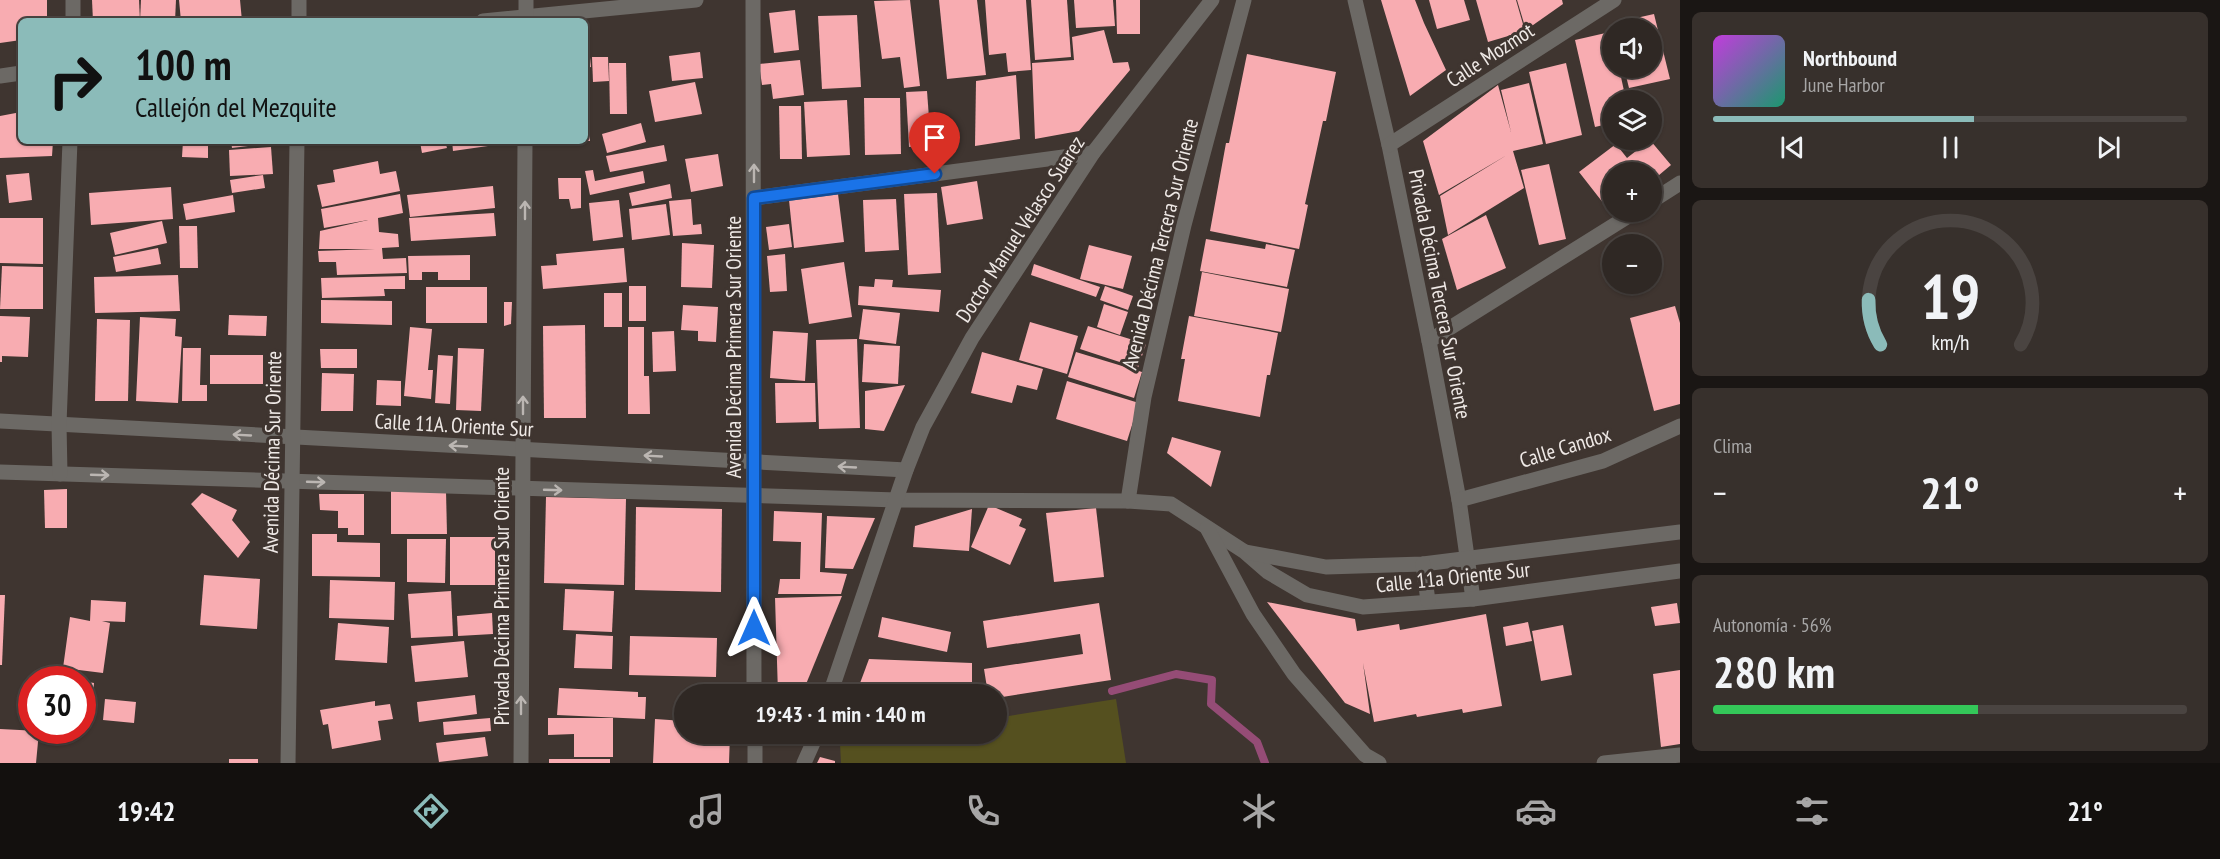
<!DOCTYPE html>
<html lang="es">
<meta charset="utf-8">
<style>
body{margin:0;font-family:"PT Sans Narrow",sans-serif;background:#37302c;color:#f1f3f6;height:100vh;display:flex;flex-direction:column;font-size:22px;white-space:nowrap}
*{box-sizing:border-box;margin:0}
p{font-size:20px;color:#a7a6a6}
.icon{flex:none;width:33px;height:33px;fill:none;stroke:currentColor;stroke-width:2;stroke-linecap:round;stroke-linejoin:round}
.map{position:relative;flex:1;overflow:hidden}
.details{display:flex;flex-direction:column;gap:12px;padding:12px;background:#1a1614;width:540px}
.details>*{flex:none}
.hud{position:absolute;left:18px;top:18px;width:570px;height:126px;border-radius:9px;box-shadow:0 2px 4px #0004,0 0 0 2px #4a4441;background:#8bbbb9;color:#111;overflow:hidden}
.buttons{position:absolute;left:1602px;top:18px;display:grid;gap:12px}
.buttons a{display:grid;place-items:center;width:60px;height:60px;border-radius:50%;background:#2f2824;box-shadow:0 2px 4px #0004,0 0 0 2px #4a4441;font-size:30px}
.speed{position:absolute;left:18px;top:666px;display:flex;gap:12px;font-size:30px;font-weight:700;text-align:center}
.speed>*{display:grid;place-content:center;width:78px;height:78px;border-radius:50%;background:#2f2824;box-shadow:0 2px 4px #0004,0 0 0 2px #4a4441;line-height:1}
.speed .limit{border:9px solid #d22;background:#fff;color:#111}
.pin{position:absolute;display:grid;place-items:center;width:51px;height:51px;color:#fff;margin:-62px -26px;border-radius:50% 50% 50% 0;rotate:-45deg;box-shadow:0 0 6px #0007}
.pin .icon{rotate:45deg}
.me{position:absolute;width:66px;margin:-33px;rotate:0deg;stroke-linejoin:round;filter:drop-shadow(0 0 4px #0008)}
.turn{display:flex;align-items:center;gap:21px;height:126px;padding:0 18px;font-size:27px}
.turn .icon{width:78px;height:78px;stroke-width:2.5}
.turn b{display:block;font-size:42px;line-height:51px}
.big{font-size:45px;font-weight:800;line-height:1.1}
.details .widget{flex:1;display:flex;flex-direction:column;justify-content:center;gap:9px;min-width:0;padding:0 21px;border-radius:9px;background:#37302c}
.details .dial{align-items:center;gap:0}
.dial svg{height:156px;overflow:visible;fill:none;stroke:#4a4441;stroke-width:7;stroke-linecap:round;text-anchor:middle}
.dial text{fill:#f1f3f6;stroke:none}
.song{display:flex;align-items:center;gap:18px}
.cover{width:72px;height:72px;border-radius:9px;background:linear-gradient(135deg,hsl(290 70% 55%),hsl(160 70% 35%))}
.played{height:6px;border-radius:3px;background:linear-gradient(90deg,#8bbbb9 55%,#4a4441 55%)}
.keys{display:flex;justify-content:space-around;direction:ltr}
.heat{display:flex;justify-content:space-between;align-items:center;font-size:33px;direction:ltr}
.charge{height:9px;border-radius:4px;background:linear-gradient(90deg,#34c759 56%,#4a4441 0)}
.trip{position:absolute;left:674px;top:684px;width:333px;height:60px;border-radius:30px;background:#2f2824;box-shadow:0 2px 4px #0004,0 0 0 2px #4a4441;font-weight:800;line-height:60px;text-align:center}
.dock{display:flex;height:96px;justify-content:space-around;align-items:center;background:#13100e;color:#a7a6a6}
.dock .icon{width:42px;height:42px}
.dock .selected{color:#8bbbb9}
.dock b{font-size:27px;color:#f1f3f6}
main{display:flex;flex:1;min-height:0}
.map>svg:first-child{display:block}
.green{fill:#55501f}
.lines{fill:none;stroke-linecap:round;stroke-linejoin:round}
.stream{stroke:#954c76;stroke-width:8}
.building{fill:#f8acb1}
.minor{stroke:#6c6965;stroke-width:15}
.tertiary{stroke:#6c6965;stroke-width:15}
.oneway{stroke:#bbb6b2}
.route-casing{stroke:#114b97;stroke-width:15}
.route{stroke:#1a73e8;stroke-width:10}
.labels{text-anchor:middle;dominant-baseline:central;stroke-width:6;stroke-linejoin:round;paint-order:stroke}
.street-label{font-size:21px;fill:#efe9e6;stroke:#3f3530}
</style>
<main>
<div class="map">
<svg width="1680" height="763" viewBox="0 0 1680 763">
<rect width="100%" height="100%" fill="#3f3530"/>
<path class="green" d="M1116,699L1126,763H841L840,743L899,734H996V718Z"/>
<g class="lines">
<path class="stream" d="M1112,691L1176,674L1212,680L1211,704L1257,742L1265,763"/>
</g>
<g class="building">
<path d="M0,0H47V21H21V40L0,43Z"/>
<path d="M92,0H139L140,21H93Z"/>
<path d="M141,0H176L175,21H140Z"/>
<path d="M179,0H240L242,21H181Z"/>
<path d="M910,0L920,86L904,88L900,57L882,59L874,1Z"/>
<path d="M939,0H977L986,75L947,79Z"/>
<path d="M985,0H1026L1031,70L1008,72L1006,53L989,55Z"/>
<path d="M1031,0H1067L1071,57L1035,60Z"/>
<path d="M1074,0H1113L1115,26L1076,28Z"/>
<path d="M1116,0H1140V34H1117Z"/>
<path d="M1381,0H1415L1424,23L1446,70L1410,96Z"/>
<path d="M1429,0H1464L1470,20L1437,29Z"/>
<path d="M1476,0H1516L1525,31L1488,42Z"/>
<path d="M1517,0H1562L1563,4L1526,30Z"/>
<path d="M795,10L799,50L774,53L769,13Z"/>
<path d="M1654,14L1670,79L1629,88L1624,68H1652V28H1616L1614,23Z"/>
<path d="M857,15L861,87L822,89L818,16Z"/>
<path d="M1104,30L1113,63L1128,62L1130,70L1079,131L1035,139L1032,63L1074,60L1072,37Z"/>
<path d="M1610,32L1612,42V68H1619L1626,100H1612V123L1595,127L1575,40Z"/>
<path d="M588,39L591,67L585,68V40Z"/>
<path d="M700,52L703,78L672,81L669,56Z"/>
<path d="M1247,54L1336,72L1326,121H1323L1305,204L1308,205L1299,249L1210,231L1226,143H1229Z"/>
<path d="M592,57H608L609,81L593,82Z"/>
<path d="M800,60L804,95L773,99L771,84L762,85L759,64Z"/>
<path d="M609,63H626L627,114H610Z"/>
<path d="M1566,63L1582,135L1546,144L1529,72Z"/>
<path d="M1016,75L1020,139L975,146L976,81Z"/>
<path d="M695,82L702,114L655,122L649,91Z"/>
<path d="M1529,83L1543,144L1513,151L1524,188L1448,235L1440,196L1507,155L1439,195L1423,141L1498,85L1511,132L1501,90Z"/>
<path d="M927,91L931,145L909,147L906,92Z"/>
<path d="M864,98H900L901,154L865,155Z"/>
<path d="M847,100L850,155L807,157L804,102Z"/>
<path d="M779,106H801L802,159H780Z"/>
<path d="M21,112V141H53L52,156L0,158V116Z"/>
<path d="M641,123L646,142L607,153L602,134Z"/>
<path d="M585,126H589L590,141H585Z"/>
<path d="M1650,140L1671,165L1652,181V172H1612V211L1611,213L1579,172L1616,144L1627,158Z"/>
<path d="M95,141H126V142L96,146Z"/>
<path d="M183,141L208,142V158L182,157Z"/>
<path d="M231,141H271V143L232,148Z"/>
<path d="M426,141H445L447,148L422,153L420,142Z"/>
<path d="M452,141H502V144L453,151Z"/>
<path d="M664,145L667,161L610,172L606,156Z"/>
<path d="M271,147L273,174L230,176L229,150Z"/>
<path d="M718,154L723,186L691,192L685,159Z"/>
<path d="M378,161L380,174L396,171L400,191L322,207L317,185L335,182L333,170Z"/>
<path d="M1549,164L1566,239L1539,245L1521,170Z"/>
<path d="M593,170L595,181L643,171L645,183L590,195L585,171Z"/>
<path d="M29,173L32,200L9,203L6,175Z"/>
<path d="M263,175L265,188L232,193L230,180Z"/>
<path d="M558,178H581V208L571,209L569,199H559Z"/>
<path d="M977,181L983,219L947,225L941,187Z"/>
<path d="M670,184L672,198L632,206L629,193Z"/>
<path d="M493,186L495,208L410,217L407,195Z"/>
<path d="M171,187L173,219L91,225L89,193Z"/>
<path d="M937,193L941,273L908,275L904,194Z"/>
<path d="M400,194L403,213L378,218L379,232L398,234L399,247L382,248L383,259L406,258L407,273L337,275L336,262H319L318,251L375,249H319L320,231L368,220L324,228L321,209Z"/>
<path d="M838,194L844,242L794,248L789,200Z"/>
<path d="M233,195L235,212L186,220L183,204Z"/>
<path d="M691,199L693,225L701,224L702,234L673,236L669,201Z"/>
<path d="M896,199L899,250L865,252L863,200Z"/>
<path d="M619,200L623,237L593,241L589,203Z"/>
<path d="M666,204L670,235L632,240L629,209Z"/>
<path d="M494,213L496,236L411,241L409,218Z"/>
<path d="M1486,215L1506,268L1457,290L1442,239Z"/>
<path d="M0,218H43V264L0,263Z"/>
<path d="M162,221L167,243L115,255L110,233Z"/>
<path d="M789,224L792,247L769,250L766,227Z"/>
<path d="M179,226H197L198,268H180Z"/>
<path d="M1206,239L1265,249L1266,244L1295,250L1287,287L1200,271Z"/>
<path d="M682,243L714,245L712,288L681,287Z"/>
<path d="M1089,245L1132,256L1123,289L1080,279Z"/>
<path d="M158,248L161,264L116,272L113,257Z"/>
<path d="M624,248L627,282L543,289L541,266L557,265L556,254Z"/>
<path d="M785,254L787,291L770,292L767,256Z"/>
<path d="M470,255V280H438V272H422V280H409L408,256Z"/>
<path d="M844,262L852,317L809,324L801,269Z"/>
<path d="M1034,264L1100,287L1096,297L1031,275Z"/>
<path d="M2,266L43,267V309H0Z"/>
<path d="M1202,272L1289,289L1281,332L1194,316Z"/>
<path d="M178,275L180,311L95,313L94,277Z"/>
<path d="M405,276V289H384L385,296L322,298L321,278Z"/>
<path d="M875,279L893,280L892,287L941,290L939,312L858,305L859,286L874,287Z"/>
<rect x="629" y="286" width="17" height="35"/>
<path d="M1105,286L1133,296L1128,310L1100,300Z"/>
<rect x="426" y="287" width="61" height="36"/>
<rect x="604" y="293" width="18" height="34"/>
<path d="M321,300L392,301V325L321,323Z"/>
<path d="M504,302H512L511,324L504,326Z"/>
<path d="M1104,304L1128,312L1120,335L1097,327Z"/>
<path d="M683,305L718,307L716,342L698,341V331L681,330Z"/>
<path d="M1675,306L1680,323V404L1654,411L1630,318Z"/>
<path d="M863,309L900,313L896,344L859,339Z"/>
<path d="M229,315L267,316L266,336L228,335Z"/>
<path d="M0,316L30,317L28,357L2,356V362H0Z"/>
<path d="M1189,316L1278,333L1270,375H1267L1260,417L1178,401L1185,359H1181Z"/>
<path d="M140,317L176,319L175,336L182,337L178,403L136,401Z"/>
<path d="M97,319L130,320L128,401H95Z"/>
<path d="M1030,322L1078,336L1067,374L1019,360Z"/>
<path d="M585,325L586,418H544L543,326Z"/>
<path d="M1088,326L1146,344L1138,368L1080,349Z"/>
<path d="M410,327L432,329L428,370H433L431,399L404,396Z"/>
<path d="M628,327H644V376H649L650,414H628Z"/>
<path d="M674,331L676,371L653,372L652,332Z"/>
<path d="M773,331L808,333L805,381L770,378Z"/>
<path d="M857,339L860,428L819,429L816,340Z"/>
<path d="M864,344L900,346L898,384L862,382Z"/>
<path d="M183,348H201L200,385H207V401H182Z"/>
<path d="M458,348L484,349L481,411L456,410Z"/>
<path d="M320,349H357V368H321Z"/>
<path d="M982,352L1043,369L1037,390L1017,385L1012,403L971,393Z"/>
<path d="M1076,352L1142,372L1134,398L1068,377Z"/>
<rect x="210" y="355" width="53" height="29"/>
<path d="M438,355L453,356L450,404L435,403Z"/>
<path d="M322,373L354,374L353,411H321Z"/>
<path d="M377,380L401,381V406L376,405Z"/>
<path d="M1067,381L1139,403L1127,441L1056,419Z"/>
<path d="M775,383H815L816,422L776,423Z"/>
<path d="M905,385L884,431L865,429V391Z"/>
<path d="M1172,437L1221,451L1211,487L1167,453Z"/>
<path d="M67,489V528H45L44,490Z"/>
<path d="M391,491H446L447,534H391Z"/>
<path d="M202,493L237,510L232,520L250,542L238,558L191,504Z"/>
<path d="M319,494H364V535H348V528H338V511L320,510Z"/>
<path d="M546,497L626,499L624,585L544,583Z"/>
<path d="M989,505L1022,519L1019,526L1026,529L1010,565L971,547Z"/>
<path d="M636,507L722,509L721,592L635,590Z"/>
<path d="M1096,508L1104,577L1054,582L1046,513Z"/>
<path d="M972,509L969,551L913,547L915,526Z"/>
<path d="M774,511L822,513L820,572L847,574L841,594H778L780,579H800L801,542L773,541Z"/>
<path d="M827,516L875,518L853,569L825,568Z"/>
<path d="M312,534H337V542L380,543V577L312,576Z"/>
<rect x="450" y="537" width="45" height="48"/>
<path d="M407,539H446L445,583L407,582Z"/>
<path d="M204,575L260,579L257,629L200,625Z"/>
<path d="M330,580L395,582L394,620L329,618Z"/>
<path d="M565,589L614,591L612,632L563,630Z"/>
<path d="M451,591L453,636L411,638L408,594Z"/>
<path d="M0,595H5L2,665H0Z"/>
<path d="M842,596L802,694H778L775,598Z"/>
<path d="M91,600L126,602L125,622L102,621L110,623L103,673L63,668L70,617L90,621Z"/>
<path d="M1267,602L1355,619L1357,631L1399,624L1400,630L1486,614L1502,706L1463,713L1462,709L1417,717L1416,714L1374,722L1363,663L1370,714L1345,703Z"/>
<path d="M1099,603L1111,680L996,698V694H988L984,669L1083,654L1080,634L987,648L983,621Z"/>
<path d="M1677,603L1680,623L1655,626L1651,607Z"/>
<path d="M492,613L493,634L458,636L457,616Z"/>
<path d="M882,617L951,632L947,652L878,637Z"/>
<path d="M1528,622L1532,641L1506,646L1503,627Z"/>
<path d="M338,623L389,627L387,663L335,660Z"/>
<path d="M1563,625L1572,675L1541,681L1532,631Z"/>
<path d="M576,634L613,636L612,669L574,668Z"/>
<path d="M630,636L717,638L716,677L629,675Z"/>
<path d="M464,641L468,677L415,682L411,646Z"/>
<path d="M869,659L972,663V694H856Z"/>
<path d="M1680,670V744L1661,747L1653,674Z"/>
<path d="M82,681L94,683L91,718L82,717Z"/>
<path d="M559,688L638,692V697H646L645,719L557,715Z"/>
<path d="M475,695L477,714L419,722L417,702Z"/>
<path d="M105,699L136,702L134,723L103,720Z"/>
<path d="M375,701V706L390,704L393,719L378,721L381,740L332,749L328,724L323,725L320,710Z"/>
<path d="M490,718L491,731L444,735L443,722Z"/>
<path d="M548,718H613V757H574V734L548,735Z"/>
<path d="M655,719L684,721V734H730L729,763H653Z"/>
<path d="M0,729L39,731L36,763H0Z"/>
<path d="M485,737L488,756L439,762L436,743Z"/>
<path d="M820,757L835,761V763H817Z"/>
<rect x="229" y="759" width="29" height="4"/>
<rect x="549" y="759" width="61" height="4"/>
</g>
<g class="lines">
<g class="minor">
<path d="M753,0L754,694"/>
<path d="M1355,0L1389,145L1429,341L1459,500L1473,599"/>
<path d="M73,21V0"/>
<path d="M299,21V0"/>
<path d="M483,21L696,0"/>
<path d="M526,21V0"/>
<path d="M0,76L21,73"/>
<path d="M1389,145L1614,0"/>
<path d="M754,198L1093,153"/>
<path d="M1652,201L1680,183"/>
<path d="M1429,341L1635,212"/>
<path d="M0,421L906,470"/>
<path d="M0,472L897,500L1128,501L1171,504L1245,552L1268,572L1307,595L1363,607L1473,599L1680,571"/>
<path d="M60,474L59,424L70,141"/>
<path d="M1459,500L1603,461L1680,426"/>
<path d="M1128,501L1144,397L1184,225L1244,0"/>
<path d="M1207,528L1253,614L1294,674L1365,755L1379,763"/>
<path d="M1246,552L1326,567L1423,564L1680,532"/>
<path d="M1423,564L1428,601"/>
<path d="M755,734V763"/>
<path d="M288,763L297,141"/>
<path d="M521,763L525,141"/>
<path d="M1604,763L1680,755"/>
</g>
<g class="tertiary">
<path d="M830,694L906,470L923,427L972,338L1093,153L1212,0"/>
<path d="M804,763L817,734"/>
</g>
</g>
<defs><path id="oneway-shaft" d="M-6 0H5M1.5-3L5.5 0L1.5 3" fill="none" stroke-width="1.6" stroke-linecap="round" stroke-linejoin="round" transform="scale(1.5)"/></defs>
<g class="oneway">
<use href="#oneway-shaft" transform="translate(754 173) rotate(-90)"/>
<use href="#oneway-shaft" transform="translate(525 210) rotate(-90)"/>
<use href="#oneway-shaft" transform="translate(523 405) rotate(-90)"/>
<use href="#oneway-shaft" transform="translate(242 435) rotate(-177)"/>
<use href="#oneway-shaft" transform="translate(458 446) rotate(-177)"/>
<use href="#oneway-shaft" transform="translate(653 456) rotate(-177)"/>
<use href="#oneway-shaft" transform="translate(847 467) rotate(-177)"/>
<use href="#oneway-shaft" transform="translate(100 475) rotate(2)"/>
<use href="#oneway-shaft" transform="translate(316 482) rotate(2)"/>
<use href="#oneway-shaft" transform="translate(553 490) rotate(2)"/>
<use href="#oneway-shaft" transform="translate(521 705) rotate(-90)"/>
</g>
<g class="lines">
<g class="route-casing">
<path id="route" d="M754,628V198L935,174"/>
</g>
<use href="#route" class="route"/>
</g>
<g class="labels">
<g class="street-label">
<text transform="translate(1490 55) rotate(-33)">Calle Mozmot</text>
<text transform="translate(1020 229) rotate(-57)">Doctor Manuel Velasco Suarez</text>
<text transform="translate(1160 244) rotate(-76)">Avenida Décima Tercera Sur Oriente</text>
<text transform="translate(1440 294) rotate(79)">Privada Décima Tercera Sur Oriente</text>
<text transform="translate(733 347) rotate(-90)">Avenida Décima Primera Sur Oriente</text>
<text transform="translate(454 425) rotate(3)">Calle 11A. Oriente Sur</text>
<text transform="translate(1565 447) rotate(-17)">Calle Candox</text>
<text transform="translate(272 452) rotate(-89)">Avenida Décima Sur Oriente</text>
<text transform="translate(1453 577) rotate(-6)">Calle 11a Oriente Sur</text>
<text transform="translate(501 596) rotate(-90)">Privada Décima Primera Sur Oriente</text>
</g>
</g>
</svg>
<div class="buttons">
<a><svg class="icon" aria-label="sound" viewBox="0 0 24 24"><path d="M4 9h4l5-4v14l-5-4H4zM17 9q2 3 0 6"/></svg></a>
<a><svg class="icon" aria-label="layers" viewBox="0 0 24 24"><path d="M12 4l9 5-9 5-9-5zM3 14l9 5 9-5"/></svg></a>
<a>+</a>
<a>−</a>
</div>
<div class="speed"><div class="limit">30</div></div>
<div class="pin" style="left:935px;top:174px;background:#d93025"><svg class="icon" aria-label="arrive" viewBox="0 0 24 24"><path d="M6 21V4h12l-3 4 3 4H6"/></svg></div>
<svg class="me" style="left:754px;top:628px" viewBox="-20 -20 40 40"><path d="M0-17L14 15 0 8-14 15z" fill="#1a73e8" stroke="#fff" stroke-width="4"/></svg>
<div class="trip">19:43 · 1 min · 140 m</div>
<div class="hud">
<div class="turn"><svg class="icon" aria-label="right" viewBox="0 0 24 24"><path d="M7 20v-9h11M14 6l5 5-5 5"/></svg><div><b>100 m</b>Callejón del Mezquite</div></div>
</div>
</div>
<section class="details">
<div class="widget">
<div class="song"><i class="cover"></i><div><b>Northbound</b><p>June Harbor</p></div></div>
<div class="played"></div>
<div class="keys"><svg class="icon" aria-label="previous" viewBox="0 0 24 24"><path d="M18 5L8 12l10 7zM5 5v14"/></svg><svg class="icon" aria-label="pause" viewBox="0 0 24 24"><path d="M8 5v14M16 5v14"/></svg><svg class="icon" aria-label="next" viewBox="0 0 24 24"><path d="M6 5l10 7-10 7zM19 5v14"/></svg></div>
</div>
<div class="widget dial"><svg viewBox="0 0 100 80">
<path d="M14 69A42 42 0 1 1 86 69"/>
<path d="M14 69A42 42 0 0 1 8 46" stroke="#8bbbb9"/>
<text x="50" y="56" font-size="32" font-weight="700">19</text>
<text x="50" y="72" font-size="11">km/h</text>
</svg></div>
<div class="widget"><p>Clima</p>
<div class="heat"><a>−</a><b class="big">21°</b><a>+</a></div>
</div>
<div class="widget"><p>Autonomía · 56%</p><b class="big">280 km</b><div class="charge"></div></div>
</section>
</main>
<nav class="dock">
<b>19:42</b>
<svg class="icon selected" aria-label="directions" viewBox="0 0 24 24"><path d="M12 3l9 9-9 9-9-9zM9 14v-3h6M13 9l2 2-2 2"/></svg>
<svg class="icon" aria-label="music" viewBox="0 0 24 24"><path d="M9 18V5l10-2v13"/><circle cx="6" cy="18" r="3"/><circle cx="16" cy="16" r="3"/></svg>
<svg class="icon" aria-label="phone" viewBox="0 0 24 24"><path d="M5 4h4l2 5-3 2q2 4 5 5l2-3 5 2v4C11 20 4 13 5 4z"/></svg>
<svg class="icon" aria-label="climate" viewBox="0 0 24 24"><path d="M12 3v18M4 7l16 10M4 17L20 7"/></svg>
<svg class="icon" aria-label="car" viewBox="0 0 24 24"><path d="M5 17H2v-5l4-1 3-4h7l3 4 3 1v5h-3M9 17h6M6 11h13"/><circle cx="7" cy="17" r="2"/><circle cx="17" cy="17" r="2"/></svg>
<svg class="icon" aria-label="filters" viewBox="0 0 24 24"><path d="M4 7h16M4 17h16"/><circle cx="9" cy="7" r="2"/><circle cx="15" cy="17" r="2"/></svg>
<b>21°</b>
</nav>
